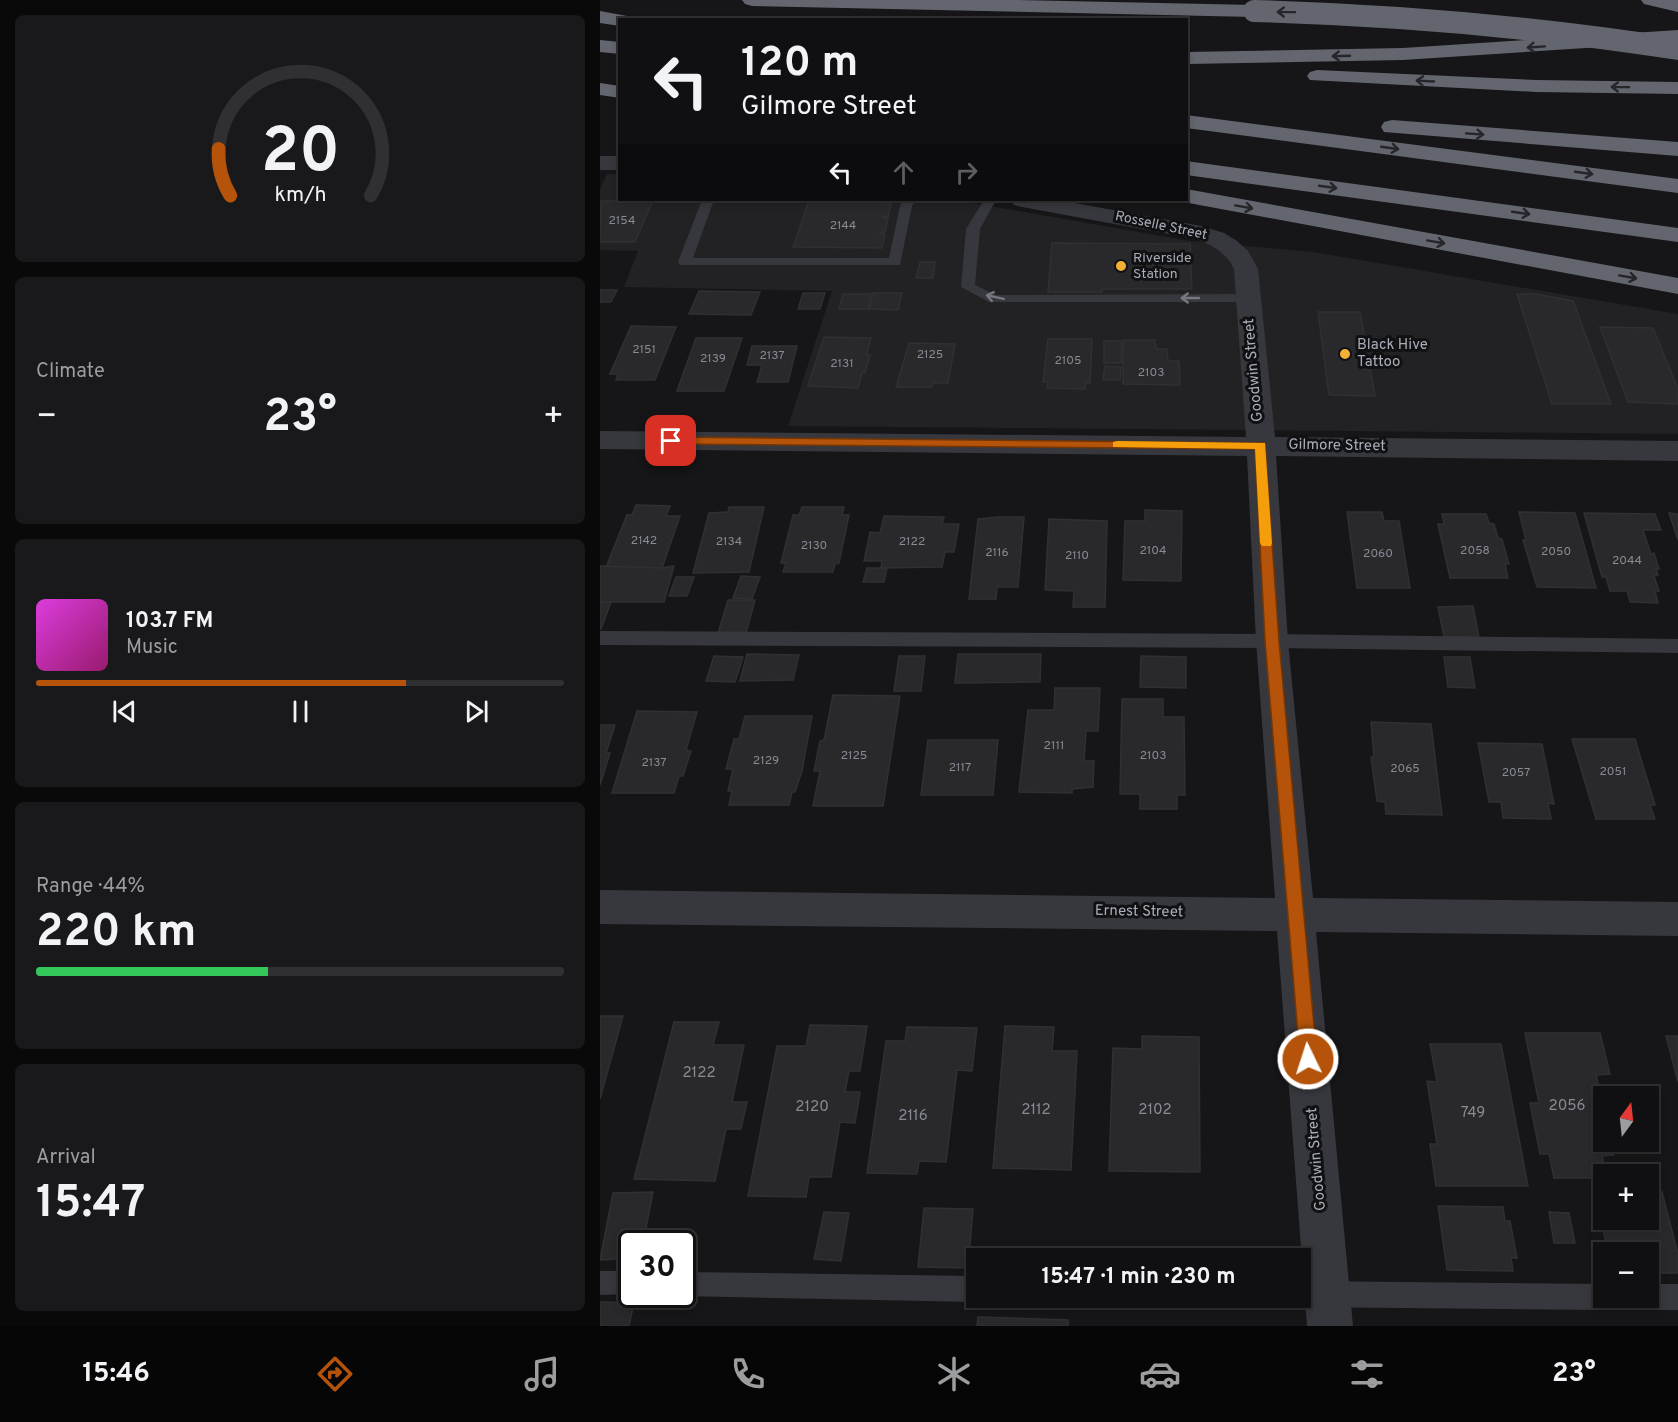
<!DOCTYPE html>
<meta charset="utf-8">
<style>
body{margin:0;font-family:Overpass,sans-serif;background:#19191b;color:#f1f3f6;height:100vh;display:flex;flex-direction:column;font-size:22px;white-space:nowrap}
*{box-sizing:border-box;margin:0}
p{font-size:20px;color:#9c9d9f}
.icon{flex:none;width:33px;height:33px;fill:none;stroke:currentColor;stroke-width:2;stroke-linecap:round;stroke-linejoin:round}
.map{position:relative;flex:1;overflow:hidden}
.side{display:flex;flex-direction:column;gap:15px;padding:15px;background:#09090a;width:600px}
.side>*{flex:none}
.banner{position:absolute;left:18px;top:18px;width:570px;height:183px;border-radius:0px;box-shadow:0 3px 9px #0003,0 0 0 2px #303032;background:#101012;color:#f1f3f6;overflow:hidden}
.needle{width:39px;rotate:15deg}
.buttons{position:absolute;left:993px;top:1086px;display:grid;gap:12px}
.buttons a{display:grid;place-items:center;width:66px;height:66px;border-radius:0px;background:#101012;box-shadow:0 3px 9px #0003,0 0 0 2px #303032;font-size:30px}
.speed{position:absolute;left:18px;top:1230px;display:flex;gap:12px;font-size:30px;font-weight:700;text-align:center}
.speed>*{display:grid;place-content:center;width:78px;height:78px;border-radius:50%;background:#101012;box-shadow:0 3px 9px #0003,0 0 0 2px #303032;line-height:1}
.speed .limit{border:3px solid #111;border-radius:9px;background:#fff;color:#111}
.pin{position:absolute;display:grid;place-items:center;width:51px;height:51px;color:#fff;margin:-26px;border-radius:12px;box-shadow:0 3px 9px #0006}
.me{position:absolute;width:66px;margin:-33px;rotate:356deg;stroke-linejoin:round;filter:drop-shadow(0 0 4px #0008)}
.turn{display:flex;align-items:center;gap:21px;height:126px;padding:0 24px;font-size:27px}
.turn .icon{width:78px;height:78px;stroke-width:2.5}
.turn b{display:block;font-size:42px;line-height:51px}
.lanes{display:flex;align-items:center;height:57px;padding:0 24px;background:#0003;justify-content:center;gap:30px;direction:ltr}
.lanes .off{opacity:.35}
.big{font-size:45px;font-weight:700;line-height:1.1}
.side .widget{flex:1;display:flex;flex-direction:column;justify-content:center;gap:9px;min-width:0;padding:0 21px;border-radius:9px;background:#19191b}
.side .dial{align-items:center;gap:0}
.dial svg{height:156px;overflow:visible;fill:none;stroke:#303032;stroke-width:7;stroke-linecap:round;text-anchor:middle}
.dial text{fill:#f1f3f6;stroke:none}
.song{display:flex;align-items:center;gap:18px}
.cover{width:72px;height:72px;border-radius:9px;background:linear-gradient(135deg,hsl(300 70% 55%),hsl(320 70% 35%))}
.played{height:6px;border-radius:3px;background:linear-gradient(90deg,#b45309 70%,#303032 70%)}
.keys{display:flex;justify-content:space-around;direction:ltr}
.heat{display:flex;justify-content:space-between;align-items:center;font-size:33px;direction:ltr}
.charge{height:9px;border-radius:4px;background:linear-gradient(90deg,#34c759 44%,#303032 0)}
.trip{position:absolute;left:366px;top:1248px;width:345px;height:60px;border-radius:0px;background:#101012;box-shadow:0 3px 9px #0003,0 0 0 2px #303032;font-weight:700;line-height:60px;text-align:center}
.tabs{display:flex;height:96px;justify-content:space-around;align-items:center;background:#060607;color:#9c9d9f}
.tabs .icon{width:42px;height:42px}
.tabs .current{color:#b45309}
.tabs b{font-size:27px;color:#f1f3f6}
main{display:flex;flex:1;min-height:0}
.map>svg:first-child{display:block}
.built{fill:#222225}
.building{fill:#29292c;stroke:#303034;stroke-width:1.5}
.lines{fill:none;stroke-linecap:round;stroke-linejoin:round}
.service{fill:#37383d;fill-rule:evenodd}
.minor{fill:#37383d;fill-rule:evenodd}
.motorway{fill:#63666e;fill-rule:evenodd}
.motorway-bridge{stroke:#63666e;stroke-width:22}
.oneway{stroke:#26262a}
.oneway2{stroke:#757881}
.route{fill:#b45309;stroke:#753606;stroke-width:1.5}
.slow{fill:#f59e0b}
.poi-dot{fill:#f2b134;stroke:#111113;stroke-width:2}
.labels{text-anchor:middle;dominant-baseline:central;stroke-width:6;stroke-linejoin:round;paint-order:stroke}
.number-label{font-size:12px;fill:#888b94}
.far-street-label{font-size:14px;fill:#a8adb8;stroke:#111113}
.far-poi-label{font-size:14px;fill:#a8adb8;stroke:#111113;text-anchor:start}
.poi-label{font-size:15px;fill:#a8adb8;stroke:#111113;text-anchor:start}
.street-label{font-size:15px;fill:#a8adb8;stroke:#111113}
.near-number-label{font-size:15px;fill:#888b94}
</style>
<main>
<section class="side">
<div class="widget dial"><svg viewBox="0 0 100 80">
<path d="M14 69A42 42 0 1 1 86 69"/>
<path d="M14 69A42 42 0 0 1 8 45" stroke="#b45309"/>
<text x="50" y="56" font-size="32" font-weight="700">20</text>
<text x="50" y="72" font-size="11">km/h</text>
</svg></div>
<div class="widget"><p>Climate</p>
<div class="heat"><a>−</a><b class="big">23°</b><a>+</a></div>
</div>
<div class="widget">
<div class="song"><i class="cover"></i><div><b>103.7 FM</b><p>Music</p></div></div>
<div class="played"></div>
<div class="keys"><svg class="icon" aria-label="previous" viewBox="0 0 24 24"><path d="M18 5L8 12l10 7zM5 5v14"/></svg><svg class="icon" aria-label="pause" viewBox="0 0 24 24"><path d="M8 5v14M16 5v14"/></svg><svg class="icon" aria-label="next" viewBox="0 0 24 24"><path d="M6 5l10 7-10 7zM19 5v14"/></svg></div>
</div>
<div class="widget"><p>Range · 44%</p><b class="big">220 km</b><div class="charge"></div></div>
<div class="widget"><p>Arrival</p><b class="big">15:47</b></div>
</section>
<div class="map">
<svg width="1078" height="1326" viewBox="0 0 1078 1326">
<rect width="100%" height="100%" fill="#161618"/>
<path class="built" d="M7,174H19L20,200H356L590,241L713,252L1078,314V434L188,426L232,291L24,287L38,251L0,250V189Z"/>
<g class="building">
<path d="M30,200H53L35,242H0L1,201H29Z"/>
<path d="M209,200H233L232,202L284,200V204H291L288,217H281L288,219L285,232H278L285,234L282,248L193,247Z"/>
<path d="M452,243L590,244L592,289H502V292H448Z"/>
<path d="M320,262H335L333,278H316Z"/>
<path d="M0,290H17L11,302H0Z"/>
<path d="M99,291L160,292L151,315L89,314Z"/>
<path d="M203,293H225L220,309H198Z"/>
<path d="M273,293H302L298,310L269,309Z"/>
<path d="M243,294H271L268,309H239Z"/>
<path d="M917,294H936L973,301L1011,404H952Z"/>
<path d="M718,312H760L775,396L729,395Z"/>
<path d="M31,326L76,327L55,380H16L18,374H10Z"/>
<path d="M1000,327L1053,328L1078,389V404L1028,402Z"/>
<path d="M224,337L271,338L266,355H270L265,373H262L258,388L208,386Z"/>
<path d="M96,338H142L124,391H77Z"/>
<path d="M448,339H492L490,383L486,382L485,389L447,388L448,382H443Z"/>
<path d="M523,340H555L556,349H567L568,361H579L580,385L523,384Z"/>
<path d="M504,341H522L521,363H504Z"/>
<path d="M309,343L355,344L348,383H333L332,387H296Z"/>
<path d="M152,346H197L188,382H157L162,365H147Z"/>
<path d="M505,366L521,367L520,380H503Z"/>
<path d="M36,505L70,506L66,516H80L62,568L6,567L27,515H32Z"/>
<path d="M129,507H164L149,572L93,573L109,513L128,512Z"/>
<path d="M202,507H244L242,515H249L239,563L235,564L233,572H183L186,563H181L193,515H199Z"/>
<path d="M545,510L582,511L581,581L523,580L525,521H545Z"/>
<path d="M747,512H782L784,521H799L810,588H757Z"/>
<path d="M919,512L975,513L996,588L937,587L923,540H926Z"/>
<path d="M984,513L1055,514L1061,530H1043L1051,554L1054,553L1059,569H1056L1058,575L1054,576L1059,591H1055L1058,603L1030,602L1027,591H1010L1006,577H1002Z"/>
<path d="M1069,513L1078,514V540Z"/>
<path d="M842,514H886L889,523L894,524L898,538L902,539L909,564H905L908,578H850L838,524H844Z"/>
<path d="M284,516L344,517L342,524H359L354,552H345L342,567L281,568L282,561H264L270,532L280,533Z"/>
<path d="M398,517H424L418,587H397L396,599H369L378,519Z"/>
<path d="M449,519L507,521L505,607H473L474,591L445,590Z"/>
<path d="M0,566L62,568L74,566L64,602H0Z"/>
<path d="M267,568H287L284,582H263Z"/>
<path d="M141,576L160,577L152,599L133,598Z"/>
<path d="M76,577H94L87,596H69Z"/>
<path d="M128,600H155L146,633H118Z"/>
<path d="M0,602H11L1,629H0Z"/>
<path d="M873,606L879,637H844L838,607Z"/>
<path d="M147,654L199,655L193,680L140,681Z"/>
<path d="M358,654H441L440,682L355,683Z"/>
<path d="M114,656L143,657L135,682L106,681Z"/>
<path d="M299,656H325L321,691H294Z"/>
<path d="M541,656L586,657V688L540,687Z"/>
<path d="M844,657H870L875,688L848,687Z"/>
<path d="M455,688H500L498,731H486L484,761H494L493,787L472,789V793L419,792L428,710H454Z"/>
<path d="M233,695L300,696L283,806H213L220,771H214L220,741L224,740Z"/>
<path d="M522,699H563V717H584L585,795H577V809H540V794H520Z"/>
<path d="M37,711L97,712L86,750L91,751L83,776H79L74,793H12Z"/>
<path d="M145,716H212L202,771L195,792H192L189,805H129L132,791H128L133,769H126L134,739H139Z"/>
<path d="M771,722L831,724L842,815L786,814L785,802L777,801L771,757H774Z"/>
<path d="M0,725H15L6,753H10L0,785Z"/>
<path d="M972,739H1035L1055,805H1050L1055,819H996Z"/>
<path d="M328,740H398L393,795H321Z"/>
<path d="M878,743L942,744L954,804L948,803L951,819L903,818L901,802H889Z"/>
<path d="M0,1016H23L0,1099Z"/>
<path d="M74,1022H119L113,1045H144L132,1102H147L141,1129H126L115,1181L34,1179Z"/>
<path d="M210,1025L267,1026L260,1071H249L245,1092H260L255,1123L240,1122L231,1177H209L206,1197L148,1196L177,1046H206Z"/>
<path d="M405,1026L454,1027L452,1051H477L471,1170L393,1168Z"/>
<path d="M307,1027L377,1028L372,1071L357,1070L346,1162L319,1161L317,1174L267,1173L286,1041H305Z"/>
<path d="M925,1033H1000L1010,1074L996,1075L1004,1108V1142H1011L1014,1155L1002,1156L1006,1174H1004V1178H954L949,1154H940L930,1103H939Z"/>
<path d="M542,1036L599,1037L600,1172L509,1171L513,1048L542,1049Z"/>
<path d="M1066,1036H1078V1082Z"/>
<path d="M830,1044H901L928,1186H836L830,1144H837L827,1081L837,1082Z"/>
<path d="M53,1192L43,1244H32V1258L0,1260L13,1193Z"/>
<path d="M1048,1192H1062L1078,1254V1273H1048V1252H1008L999,1210H1004V1220H1048Z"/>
<path d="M838,1206L903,1207L905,1221H910L917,1258H911L913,1271L847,1270Z"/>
<path d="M324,1208L373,1209L368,1268L318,1267Z"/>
<path d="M224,1212L249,1213L241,1261L214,1259Z"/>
<path d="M949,1212L969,1213L975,1243H954Z"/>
<path d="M0,1302L34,1303L29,1326H0Z"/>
<path d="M378,1317L468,1320V1326H377Z"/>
</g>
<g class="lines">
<g class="service">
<path d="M102,200H114L93,258H289L300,206L304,200H316L312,206L300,265H80L78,262Z"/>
<path d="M384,200H396L380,229L375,285L396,295L648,294L655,298L648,302H389L361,287L366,229Z"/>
<path d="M0,631L672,634L1078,639V653L672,648L0,645Z"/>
<path d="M0,1271H32V1294H34L0,1295Z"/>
<path d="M82,1272L376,1276V1298H385L376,1302L82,1296L77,1294H82Z"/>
<path d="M700,1281L1004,1284V1298H1016L1013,1306L1004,1310L700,1307L691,1303L689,1298H700Z"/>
<path d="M1048,1284H1078V1310H1048L1039,1306L1036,1298H1048Z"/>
</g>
<g class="minor">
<rect x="0" y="156" width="20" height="14"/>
<path d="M410,200H458L601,226L624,233L637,241L648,251L658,269L675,437L1078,441V461L676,456L688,641L713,898L1078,902V936L716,932L753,1326H707L677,931L0,924V890L675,898L656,641L647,456L0,449V431L646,437L634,269C627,253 612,245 596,239L422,207L414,205Z"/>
</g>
<g class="motorway">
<path d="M142,0H418L654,5L661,7L664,11L661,15L654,17L152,6L145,4Z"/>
<path d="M1041,0H1078V12L1044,4Z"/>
<path d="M0,11L27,16L30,20H20V26L0,23Z"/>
<path d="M1078,30V42L803,60L586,64V52L803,48Z"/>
<path d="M0,40L20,42V54L0,52Z"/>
<path d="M717,70L936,80L1078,82V94L936,92L710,80L707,76L710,72Z"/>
<path d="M0,83L20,86V98L0,95Z"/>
<path d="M586,115L1078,179V193L586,128Z"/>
<path d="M792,120L1078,142V156L784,132L781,127L784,122Z"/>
<path d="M586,161L1078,228V242L586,175Z"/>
<path d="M586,189L1078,278V294L578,201L586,200Z"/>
</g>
<path class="motorway-bridge" d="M654,11C796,15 937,27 1078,49"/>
</g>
<defs><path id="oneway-shaft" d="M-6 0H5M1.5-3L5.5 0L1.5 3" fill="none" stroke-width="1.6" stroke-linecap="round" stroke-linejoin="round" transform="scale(1.5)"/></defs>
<g class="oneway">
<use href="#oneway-shaft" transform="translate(686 12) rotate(-179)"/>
<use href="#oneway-shaft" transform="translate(936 47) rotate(176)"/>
<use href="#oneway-shaft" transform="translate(741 56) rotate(178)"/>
<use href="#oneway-shaft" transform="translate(825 81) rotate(-177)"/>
<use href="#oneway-shaft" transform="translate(1020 87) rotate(-179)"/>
<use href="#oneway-shaft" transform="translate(875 134) rotate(4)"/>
<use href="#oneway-shaft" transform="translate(790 148) rotate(8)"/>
<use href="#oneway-shaft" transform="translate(984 173) rotate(8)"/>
<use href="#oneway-shaft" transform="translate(728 187) rotate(8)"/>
<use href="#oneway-shaft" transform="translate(644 207) rotate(10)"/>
<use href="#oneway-shaft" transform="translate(921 213) rotate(8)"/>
<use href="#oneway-shaft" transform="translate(836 242) rotate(10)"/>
<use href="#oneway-shaft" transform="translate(1028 277) rotate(10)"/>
</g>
<g class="oneway2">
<use href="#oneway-shaft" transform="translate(395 297) rotate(-168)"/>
<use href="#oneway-shaft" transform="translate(590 298) rotate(180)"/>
</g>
<path class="route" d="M71,437L665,443L679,641L717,1059L714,1065L708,1067L702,1065L700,1059L665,641L655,449L67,444V438Z"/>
<path class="slow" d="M517,441L665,443L672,543L671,546H662L660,543L655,449L513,447V442Z"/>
<g class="poi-dot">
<circle cx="521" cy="266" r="6"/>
<circle cx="745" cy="354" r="6"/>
</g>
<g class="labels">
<g class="number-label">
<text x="22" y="221">2154</text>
<text x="243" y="226">2144</text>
<text x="44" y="350">2151</text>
<text x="330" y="355">2125</text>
<text x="172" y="356">2137</text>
<text x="113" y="359">2139</text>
<text x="468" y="361">2105</text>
<text x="242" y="364">2131</text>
<text x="551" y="373">2103</text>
<text x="44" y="541">2142</text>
<text x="129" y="542">2134</text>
<text x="312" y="542">2122</text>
<text x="214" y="546">2130</text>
<text x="553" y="551">2104</text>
<text x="875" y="551">2058</text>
<text x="956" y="552">2050</text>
<text x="397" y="553">2116</text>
<text x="778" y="554">2060</text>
<text x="477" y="556">2110</text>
<text x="1027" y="561">2044</text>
<text x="454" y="746">2111</text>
<text x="254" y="756">2125</text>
<text x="553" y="756">2103</text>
<text x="166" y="761">2129</text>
<text x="54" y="763">2137</text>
<text x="360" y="768">2117</text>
<text x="805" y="769">2065</text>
<text x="1013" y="772">2051</text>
<text x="916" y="773">2057</text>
</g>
<g class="far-street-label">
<text transform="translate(561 226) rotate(12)">Rosselle Street</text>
</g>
<g class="far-poi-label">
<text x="533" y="258">Riverside<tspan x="533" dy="16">Station</tspan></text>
</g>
<g class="poi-label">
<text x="757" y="345">Black Hive<tspan x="757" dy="17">Tattoo</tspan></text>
</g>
<g class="street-label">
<text transform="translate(654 370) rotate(-95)">Goodwin Street</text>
<text transform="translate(737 446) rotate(1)">Gilmore Street</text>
<text transform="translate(539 912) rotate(1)">Ernest Street</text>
<text transform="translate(717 1159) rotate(-95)">Goodwin Street</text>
</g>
<g class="near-number-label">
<text x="99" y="1073">2122</text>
<text x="967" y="1106">2056</text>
<text x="212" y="1107">2120</text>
<text x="436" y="1110">2112</text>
<text x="555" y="1110">2102</text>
<text x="873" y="1113">749</text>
<text x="313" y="1116">2116</text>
</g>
</g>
</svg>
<div class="buttons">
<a><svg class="needle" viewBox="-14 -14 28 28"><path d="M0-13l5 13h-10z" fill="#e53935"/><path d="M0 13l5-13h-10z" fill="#9c9d9f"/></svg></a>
<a>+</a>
<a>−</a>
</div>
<div class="speed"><div class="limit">30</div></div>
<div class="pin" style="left:71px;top:441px;background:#d93025"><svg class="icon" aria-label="arrive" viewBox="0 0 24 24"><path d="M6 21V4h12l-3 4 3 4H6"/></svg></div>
<svg class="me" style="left:708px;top:1059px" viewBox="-20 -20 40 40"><circle r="17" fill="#b45309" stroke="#fff" stroke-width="3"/><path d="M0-11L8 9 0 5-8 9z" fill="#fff"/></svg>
<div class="trip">15:47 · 1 min · 230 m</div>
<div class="banner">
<div class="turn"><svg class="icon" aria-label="left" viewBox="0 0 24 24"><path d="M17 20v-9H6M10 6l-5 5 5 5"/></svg><div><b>120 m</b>Gilmore Street</div></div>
<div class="lanes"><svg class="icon" aria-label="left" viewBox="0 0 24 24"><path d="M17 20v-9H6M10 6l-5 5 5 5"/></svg><svg class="icon off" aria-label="ahead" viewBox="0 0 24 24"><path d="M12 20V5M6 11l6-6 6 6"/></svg><svg class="icon off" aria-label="right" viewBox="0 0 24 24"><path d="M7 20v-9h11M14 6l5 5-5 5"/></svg></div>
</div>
</div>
</main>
<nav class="tabs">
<b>15:46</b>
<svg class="icon current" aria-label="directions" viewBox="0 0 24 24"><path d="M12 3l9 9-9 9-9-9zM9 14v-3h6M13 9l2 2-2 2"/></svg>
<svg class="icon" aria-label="music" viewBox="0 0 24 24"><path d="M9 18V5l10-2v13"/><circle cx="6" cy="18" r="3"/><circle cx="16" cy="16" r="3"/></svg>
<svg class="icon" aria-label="phone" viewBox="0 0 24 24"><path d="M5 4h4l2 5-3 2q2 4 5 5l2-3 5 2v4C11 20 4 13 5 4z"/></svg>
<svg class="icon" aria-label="climate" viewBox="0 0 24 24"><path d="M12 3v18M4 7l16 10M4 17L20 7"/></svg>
<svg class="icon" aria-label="car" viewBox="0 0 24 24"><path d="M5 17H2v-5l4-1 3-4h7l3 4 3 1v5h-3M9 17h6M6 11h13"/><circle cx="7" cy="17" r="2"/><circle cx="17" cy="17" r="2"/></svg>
<svg class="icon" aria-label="filters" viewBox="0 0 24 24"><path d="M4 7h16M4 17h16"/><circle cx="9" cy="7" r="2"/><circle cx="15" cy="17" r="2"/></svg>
<b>23°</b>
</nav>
